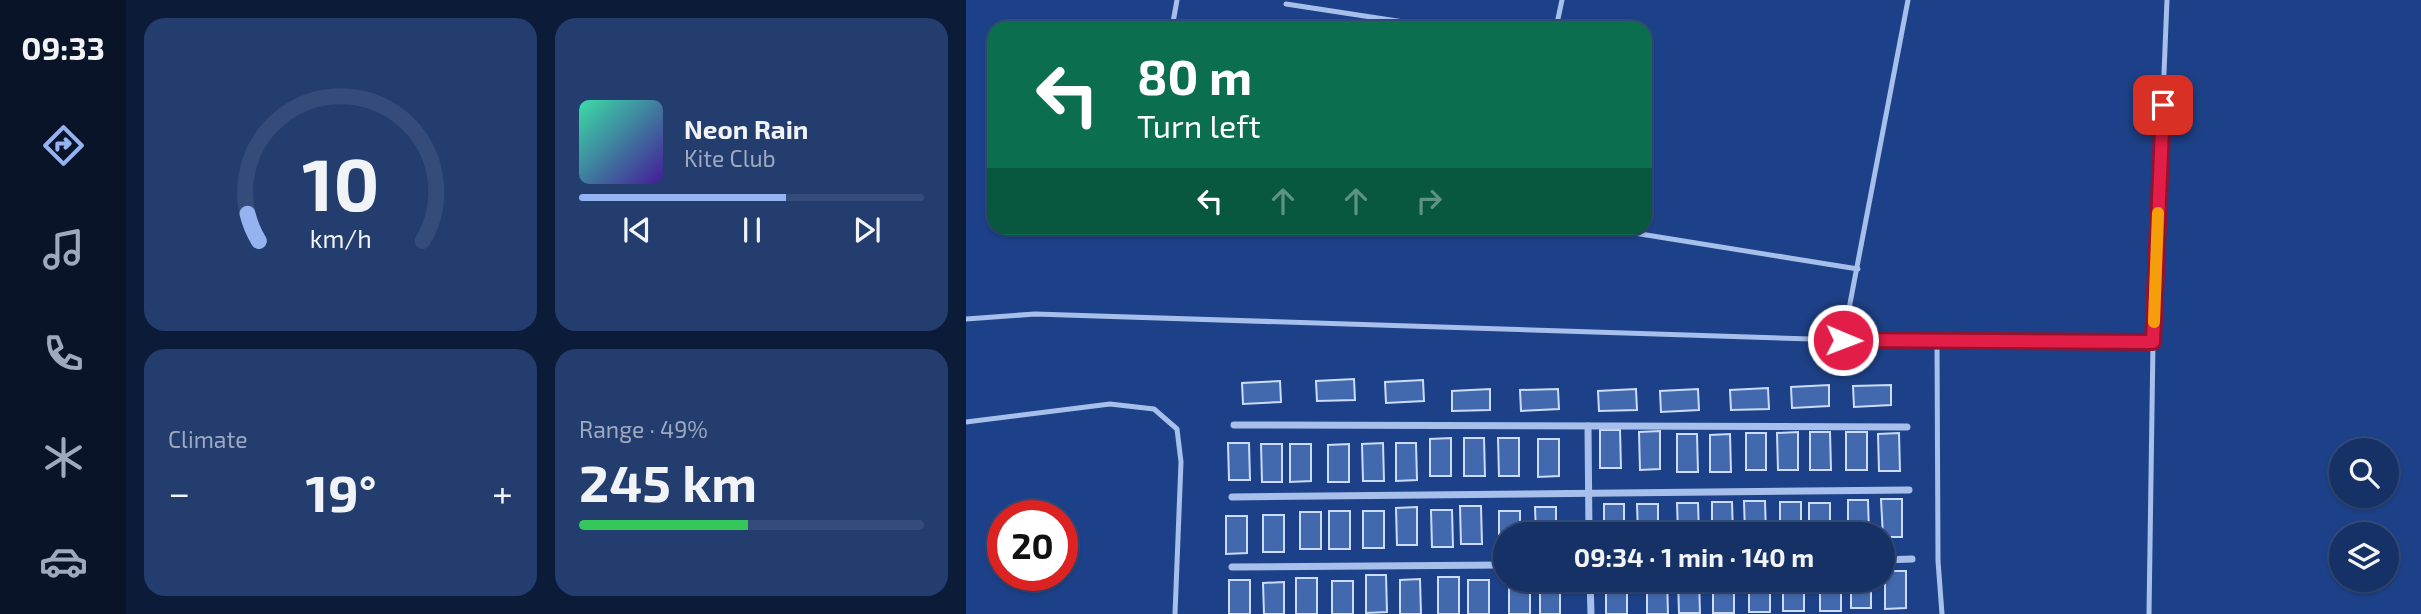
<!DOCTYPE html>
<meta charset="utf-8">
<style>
body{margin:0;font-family:"Exo 2",sans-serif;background:#233d6f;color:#f1f3f6;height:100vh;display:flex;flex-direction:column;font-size:26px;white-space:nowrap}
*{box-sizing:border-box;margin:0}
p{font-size:23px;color:#9ea9bf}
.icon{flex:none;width:38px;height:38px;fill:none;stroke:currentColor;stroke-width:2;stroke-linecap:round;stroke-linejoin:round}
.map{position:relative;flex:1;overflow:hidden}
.drawer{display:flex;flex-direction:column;gap:18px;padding:18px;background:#0c1b38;width:840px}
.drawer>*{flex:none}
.top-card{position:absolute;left:21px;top:21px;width:665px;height:214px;border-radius:21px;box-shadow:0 2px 5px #0004,0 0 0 2px #354c7a;background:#0b6e4f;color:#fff;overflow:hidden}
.tools{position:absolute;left:1363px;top:438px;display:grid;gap:14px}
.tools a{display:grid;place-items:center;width:70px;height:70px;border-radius:50%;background:#163166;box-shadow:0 2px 5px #0004,0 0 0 2px #354c7a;font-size:35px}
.speed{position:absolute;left:21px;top:500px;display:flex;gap:14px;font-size:35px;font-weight:700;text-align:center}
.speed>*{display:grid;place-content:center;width:91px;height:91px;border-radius:50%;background:#163166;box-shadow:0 2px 5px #0004,0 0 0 2px #354c7a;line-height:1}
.speed .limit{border:10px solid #d22;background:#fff;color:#111}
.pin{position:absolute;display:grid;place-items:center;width:60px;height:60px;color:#fff;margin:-30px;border-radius:14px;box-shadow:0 4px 10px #0006}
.me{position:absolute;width:77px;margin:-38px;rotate:91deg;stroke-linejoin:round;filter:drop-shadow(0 0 5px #0008)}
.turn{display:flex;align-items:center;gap:24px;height:147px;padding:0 35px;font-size:32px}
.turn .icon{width:91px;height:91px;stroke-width:2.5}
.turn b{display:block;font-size:49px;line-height:60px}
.lanes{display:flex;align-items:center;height:66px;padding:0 35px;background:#0003;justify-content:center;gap:35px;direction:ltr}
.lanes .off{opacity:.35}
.big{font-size:52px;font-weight:700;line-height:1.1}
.drawer .card{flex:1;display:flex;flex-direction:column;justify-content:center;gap:10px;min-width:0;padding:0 24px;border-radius:21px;background:#233d6f}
.drawer .dial{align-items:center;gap:0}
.dial svg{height:182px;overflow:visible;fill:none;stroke:#354c7a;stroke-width:7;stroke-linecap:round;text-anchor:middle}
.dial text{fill:#f1f3f6;stroke:none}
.song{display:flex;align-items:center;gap:21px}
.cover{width:84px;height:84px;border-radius:10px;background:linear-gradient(135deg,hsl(160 70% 55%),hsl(260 70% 35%))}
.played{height:7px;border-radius:4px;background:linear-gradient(90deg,#95b2f1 60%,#354c7a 60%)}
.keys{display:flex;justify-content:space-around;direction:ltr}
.heat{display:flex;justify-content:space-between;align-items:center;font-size:38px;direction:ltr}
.charge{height:10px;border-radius:5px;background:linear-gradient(90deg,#34c759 49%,#354c7a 0)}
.drawer .tiles{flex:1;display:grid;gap:18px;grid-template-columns:repeat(2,1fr)}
.trip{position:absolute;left:527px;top:522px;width:402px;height:70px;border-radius:35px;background:#163166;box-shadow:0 2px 5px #0004,0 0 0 2px #354c7a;font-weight:700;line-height:70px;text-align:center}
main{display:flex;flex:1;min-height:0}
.dock{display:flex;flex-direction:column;width:126px;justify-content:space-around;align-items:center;background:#091429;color:#9ea9bf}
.dock .icon{width:49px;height:49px}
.dock .on{color:#95b2f1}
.dock b{font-size:32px;color:#f1f3f6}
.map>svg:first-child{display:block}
.building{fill:#4268ae;stroke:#ccdcf8;stroke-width:2}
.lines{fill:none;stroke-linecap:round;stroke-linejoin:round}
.service{stroke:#a7bfeb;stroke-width:5}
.minor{stroke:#a7bfeb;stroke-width:7}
.route-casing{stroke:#92132f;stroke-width:18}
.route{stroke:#e11d48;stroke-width:12}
.slow{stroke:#f59e0b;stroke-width:12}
</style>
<main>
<nav class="dock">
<b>09:33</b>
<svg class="icon on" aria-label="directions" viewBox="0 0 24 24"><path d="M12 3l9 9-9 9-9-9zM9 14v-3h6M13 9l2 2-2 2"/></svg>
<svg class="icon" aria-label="music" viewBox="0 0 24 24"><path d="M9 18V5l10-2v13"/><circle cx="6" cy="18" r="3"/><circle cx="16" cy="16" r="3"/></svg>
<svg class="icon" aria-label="phone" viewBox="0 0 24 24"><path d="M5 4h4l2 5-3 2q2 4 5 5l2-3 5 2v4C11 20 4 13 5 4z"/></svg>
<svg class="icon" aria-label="climate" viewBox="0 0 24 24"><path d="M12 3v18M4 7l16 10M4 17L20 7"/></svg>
<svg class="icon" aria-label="car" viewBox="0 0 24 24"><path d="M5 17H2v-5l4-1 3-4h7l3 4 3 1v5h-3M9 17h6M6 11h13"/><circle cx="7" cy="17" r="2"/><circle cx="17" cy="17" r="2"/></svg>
</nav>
<section class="drawer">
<div class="tiles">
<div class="card dial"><svg viewBox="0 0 100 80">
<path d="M14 69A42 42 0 1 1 86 69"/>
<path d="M14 69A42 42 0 0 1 9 57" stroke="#95b2f1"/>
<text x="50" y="56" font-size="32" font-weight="700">10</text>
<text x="50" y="72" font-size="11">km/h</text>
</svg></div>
<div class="card">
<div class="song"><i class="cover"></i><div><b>Neon Rain</b><p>Kite Club</p></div></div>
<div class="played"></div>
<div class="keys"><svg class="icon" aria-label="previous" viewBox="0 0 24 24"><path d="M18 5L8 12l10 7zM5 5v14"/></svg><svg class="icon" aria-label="pause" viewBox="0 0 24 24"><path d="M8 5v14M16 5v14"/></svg><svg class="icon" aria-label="next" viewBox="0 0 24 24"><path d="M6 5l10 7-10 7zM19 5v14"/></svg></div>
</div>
<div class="card"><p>Climate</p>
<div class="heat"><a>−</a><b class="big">19°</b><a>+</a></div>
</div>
<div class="card"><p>Range · 49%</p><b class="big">245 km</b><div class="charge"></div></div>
</div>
</section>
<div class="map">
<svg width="1455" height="614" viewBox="0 0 1455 614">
<rect width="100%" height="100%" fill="#1d4188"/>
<g class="building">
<path d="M388,379L389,400L351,401L350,381Z"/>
<path d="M457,380L458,401L420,403L419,382Z"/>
<path d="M314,381L315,402L277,404L276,383Z"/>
<path d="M863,385V406L826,408L825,387Z"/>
<path d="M925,385V405L888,407L887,386Z"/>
<path d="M802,388L803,409L765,410L764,390Z"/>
<path d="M524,389V410L486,411V391Z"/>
<path d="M592,389L593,409L555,411L554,390Z"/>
<path d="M670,389L671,410L633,411L632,391Z"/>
<path d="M732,389L733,410L695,412L694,391Z"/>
<path d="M634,430H654L655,468H634Z"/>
<path d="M694,431V469L674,470L673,432Z"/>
<path d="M832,432V470H812L811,433Z"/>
<path d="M844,432H864L865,470H844Z"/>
<rect x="880" y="432" width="21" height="38"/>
<rect x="780" y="433" width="20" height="37"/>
<path d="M933,433L934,471H913L912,434Z"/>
<path d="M711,434H731L732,472H711Z"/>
<path d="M764,434L765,472H744V435Z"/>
<path d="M485,438V476H464V439Z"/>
<path d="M498,438H518L519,476H498Z"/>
<path d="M532,438H553V476H533Z"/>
<path d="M572,439H593V476L572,477Z"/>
<path d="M262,443H283L284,480H263Z"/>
<path d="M417,443L418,481H397L396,444Z"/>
<path d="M430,443H450L451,480L430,481Z"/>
<path d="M295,444H316V482H296Z"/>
<path d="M324,444H345V481L324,482Z"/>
<path d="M383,444V482H362V445Z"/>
<path d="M915,499H936V537H917Z"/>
<path d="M882,500H902L903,534H882Z"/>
<path d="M778,501H799L800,534H779Z"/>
<path d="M746,502H766L767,534H746Z"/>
<rect x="814" y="502" width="21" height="32"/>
<path d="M711,503H732L733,534H712Z"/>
<rect x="843" y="503" width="21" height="31"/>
<rect x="638" y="504" width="20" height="30"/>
<path d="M671,504H692V534H672Z"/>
<path d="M494,506H515L516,544H495Z"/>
<path d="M451,507V545H431L430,508Z"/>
<path d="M569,507H590V534H570Z"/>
<path d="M465,510H486L487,547H466Z"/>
<rect x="363" y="511" width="21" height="38"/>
<rect x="397" y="511" width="21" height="37"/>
<path d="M533,511H554V534H539V549H533Z"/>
<rect x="334" y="512" width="21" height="37"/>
<rect x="297" y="515" width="21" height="37"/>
<path d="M260,516H281V553L260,554Z"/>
<path d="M919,571H940V608L919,609Z"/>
<path d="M400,575H420L421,612L400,613Z"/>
<rect x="472" y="577" width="21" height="37"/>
<rect x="330" y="578" width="21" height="36"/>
<path d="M454,579L455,614H434V580Z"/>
<rect x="574" y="579" width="20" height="35"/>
<rect x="640" y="579" width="21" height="35"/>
<path d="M681,579H701L702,614H681Z"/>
<path d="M712,579H733L734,613H713Z"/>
<rect x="747" y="579" width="21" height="34"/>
<rect x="783" y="579" width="21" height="33"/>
<rect x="817" y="579" width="21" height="32"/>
<rect x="854" y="579" width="21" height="32"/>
<rect x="885" y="579" width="20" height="29"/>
<rect x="263" y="580" width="21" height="34"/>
<rect x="502" y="580" width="21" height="34"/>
<rect x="366" y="581" width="21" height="33"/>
<path d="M318,582V614H298L297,583Z"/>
<rect x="543" y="582" width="21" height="32"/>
</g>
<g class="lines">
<g class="service">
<path d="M320,4L477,28"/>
<path d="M206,28L211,0"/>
<path d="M590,28L596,0"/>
<path d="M637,228L892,269"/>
<path d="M0,319L69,314L877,340L1187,342"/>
<path d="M877,340L942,0"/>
<path d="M971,341L972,561L976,614"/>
<path d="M0,422L144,404L188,409L211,429L215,462L209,614"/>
<path d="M1183,614L1187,342L1201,0"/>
</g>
<g class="minor">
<path d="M268,425L941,427"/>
<path d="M622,426L623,534"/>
<path d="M266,497L943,490"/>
<path d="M917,560L946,559"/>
<path d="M266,567L539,565"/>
<path d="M624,579L625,614"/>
</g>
</g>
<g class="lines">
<g class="route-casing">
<path id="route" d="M877,340L1187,342L1197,105"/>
</g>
<use href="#route" class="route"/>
<path class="slow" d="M1188,322L1192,213"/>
</g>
</svg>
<div class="tools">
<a><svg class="icon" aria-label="search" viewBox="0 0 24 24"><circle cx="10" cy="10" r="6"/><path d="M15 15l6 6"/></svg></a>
<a><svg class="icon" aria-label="layers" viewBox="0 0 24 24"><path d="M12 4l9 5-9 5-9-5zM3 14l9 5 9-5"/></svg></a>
</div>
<div class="speed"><div class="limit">20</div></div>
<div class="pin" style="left:1197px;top:105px;background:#d93025"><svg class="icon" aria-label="arrive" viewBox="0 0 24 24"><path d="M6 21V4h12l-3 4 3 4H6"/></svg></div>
<svg class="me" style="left:877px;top:340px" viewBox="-20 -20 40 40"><circle r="17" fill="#e11d48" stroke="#fff" stroke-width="3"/><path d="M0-11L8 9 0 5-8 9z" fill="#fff"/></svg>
<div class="trip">09:34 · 1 min · 140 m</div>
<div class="top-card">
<div class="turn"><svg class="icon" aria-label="left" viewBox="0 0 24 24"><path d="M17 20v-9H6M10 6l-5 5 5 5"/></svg><div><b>80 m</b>Turn left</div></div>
<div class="lanes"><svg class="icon" aria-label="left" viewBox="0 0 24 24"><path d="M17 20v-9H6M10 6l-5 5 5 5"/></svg><svg class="icon off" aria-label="ahead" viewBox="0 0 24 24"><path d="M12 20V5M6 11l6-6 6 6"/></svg><svg class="icon off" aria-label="ahead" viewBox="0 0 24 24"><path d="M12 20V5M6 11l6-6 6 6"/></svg><svg class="icon off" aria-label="right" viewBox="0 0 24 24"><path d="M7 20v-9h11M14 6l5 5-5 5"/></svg></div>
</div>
</div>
</main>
